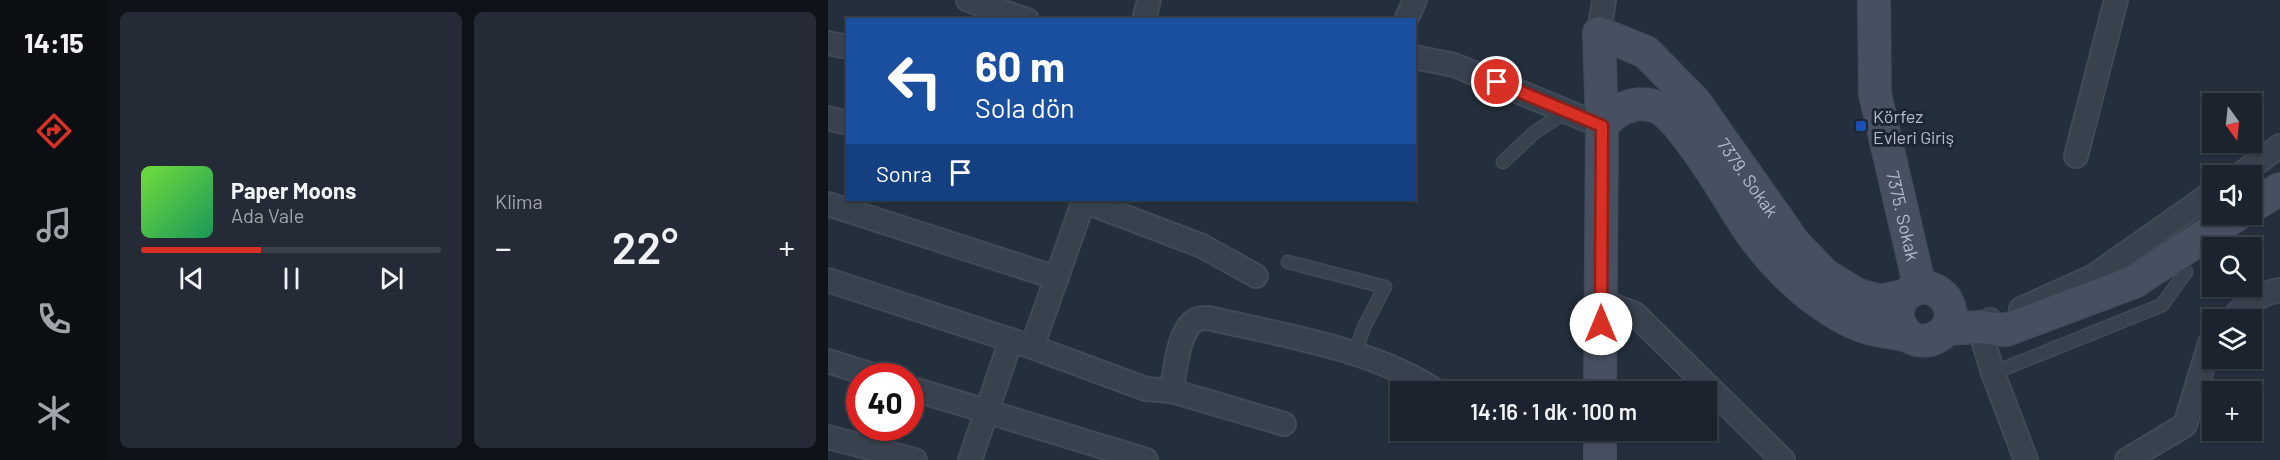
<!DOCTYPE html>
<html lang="tr">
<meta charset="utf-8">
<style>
body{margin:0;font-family:Barlow,sans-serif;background:#242b36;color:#f1f3f6;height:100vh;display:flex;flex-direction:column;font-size:22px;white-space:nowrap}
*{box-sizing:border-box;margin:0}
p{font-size:20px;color:#a0a4aa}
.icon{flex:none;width:33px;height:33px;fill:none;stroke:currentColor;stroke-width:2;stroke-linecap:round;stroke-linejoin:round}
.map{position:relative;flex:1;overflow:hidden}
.panel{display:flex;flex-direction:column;gap:12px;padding:12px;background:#0f1319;width:720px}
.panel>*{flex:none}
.hud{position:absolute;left:18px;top:18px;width:570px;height:183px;border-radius:0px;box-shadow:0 2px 4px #0004,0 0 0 2px #39404a;background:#1a4fa0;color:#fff;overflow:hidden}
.needle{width:39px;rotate:165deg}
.controls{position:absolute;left:1374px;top:93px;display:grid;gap:12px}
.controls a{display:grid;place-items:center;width:60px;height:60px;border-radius:0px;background:#1b232e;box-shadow:0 2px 4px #0004,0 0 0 2px #39404a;font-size:30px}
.speed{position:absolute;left:18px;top:363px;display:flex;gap:12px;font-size:30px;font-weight:700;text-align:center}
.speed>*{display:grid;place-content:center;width:78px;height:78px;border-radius:50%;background:#1b232e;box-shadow:0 2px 4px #0004,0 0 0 2px #39404a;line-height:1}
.speed .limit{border:9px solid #d22;background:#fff;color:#111}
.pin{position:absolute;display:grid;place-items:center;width:51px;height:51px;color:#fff;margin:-26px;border:3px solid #fff;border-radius:50%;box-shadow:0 2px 6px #0007}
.me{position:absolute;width:66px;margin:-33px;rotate:0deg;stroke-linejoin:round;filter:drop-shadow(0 0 4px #0008)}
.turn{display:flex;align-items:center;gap:21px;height:126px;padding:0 30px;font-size:27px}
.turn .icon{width:78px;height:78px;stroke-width:2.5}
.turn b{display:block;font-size:42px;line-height:51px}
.then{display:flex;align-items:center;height:57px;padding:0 30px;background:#0003;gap:12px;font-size:22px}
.big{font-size:45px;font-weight:600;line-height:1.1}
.panel .card{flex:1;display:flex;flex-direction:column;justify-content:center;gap:9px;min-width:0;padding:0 21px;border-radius:9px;background:#242b36}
.song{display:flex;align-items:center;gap:18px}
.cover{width:72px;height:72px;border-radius:9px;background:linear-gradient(135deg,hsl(100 70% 55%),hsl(150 70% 35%))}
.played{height:6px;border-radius:3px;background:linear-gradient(90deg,#d93025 40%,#39404a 40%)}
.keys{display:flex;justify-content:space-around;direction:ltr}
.heat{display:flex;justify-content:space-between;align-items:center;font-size:33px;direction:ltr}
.panel .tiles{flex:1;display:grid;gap:12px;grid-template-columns:repeat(2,1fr)}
.trip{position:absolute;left:562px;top:381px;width:327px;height:60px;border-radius:0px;background:#1b232e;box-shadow:0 2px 4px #0004,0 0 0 2px #39404a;font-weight:600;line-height:60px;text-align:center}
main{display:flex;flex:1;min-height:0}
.menu{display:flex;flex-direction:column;width:108px;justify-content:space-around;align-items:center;background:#0b0e12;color:#a0a4aa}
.menu .icon{width:42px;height:42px}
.menu .on{color:#d93025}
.menu b{font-size:27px;color:#f1f3f6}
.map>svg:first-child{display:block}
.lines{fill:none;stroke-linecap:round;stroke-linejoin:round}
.lane-casing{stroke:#414a57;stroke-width:15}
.street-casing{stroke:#414a57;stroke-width:26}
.secondary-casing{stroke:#414a57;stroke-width:34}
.lane{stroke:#38414e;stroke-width:12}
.street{stroke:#38414e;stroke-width:22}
.secondary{stroke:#465061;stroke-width:32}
.route-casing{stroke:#8d1f18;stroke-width:15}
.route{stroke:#d93025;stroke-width:10}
.transit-dot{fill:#1a4fb4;stroke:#1d2633;stroke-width:2}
.labels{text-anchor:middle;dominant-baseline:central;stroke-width:6;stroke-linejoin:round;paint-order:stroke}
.poi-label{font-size:18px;fill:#b4bcc9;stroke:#1d2633;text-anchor:start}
.street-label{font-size:18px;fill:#b4bcc9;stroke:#1d2633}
</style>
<main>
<nav class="menu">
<b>14:15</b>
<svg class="icon on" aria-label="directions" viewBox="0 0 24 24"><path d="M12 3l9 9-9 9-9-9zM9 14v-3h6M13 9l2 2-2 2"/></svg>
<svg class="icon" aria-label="music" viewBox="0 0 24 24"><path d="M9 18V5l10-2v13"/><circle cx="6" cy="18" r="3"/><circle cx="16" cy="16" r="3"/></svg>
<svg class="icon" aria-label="phone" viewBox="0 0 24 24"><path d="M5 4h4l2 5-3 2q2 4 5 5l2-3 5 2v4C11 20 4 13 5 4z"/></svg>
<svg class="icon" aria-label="climate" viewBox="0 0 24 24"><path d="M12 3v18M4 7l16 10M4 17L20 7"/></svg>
</nav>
<section class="panel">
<div class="tiles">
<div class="card">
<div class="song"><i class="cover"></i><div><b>Paper Moons</b><p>Ada Vale</p></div></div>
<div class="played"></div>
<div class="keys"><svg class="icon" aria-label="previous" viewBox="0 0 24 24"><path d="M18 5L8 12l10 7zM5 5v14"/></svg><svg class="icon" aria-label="pause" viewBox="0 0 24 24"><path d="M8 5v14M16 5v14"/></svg><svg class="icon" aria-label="next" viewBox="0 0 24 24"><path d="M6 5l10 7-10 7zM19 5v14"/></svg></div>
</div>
<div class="card"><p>Klima</p>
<div class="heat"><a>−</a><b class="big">22°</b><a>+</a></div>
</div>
</div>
</section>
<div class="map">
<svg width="1452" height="460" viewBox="0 0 1452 460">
<rect width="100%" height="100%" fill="#242f3e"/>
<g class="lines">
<g class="lane-casing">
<g id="lane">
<path d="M675,162L707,132L739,111"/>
<path d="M460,262L557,287L537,325L526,355"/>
<path d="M1165,373L1334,305L1358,272"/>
</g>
</g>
<g class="street-casing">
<g id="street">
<path d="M140,0L199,20"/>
<path d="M316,20L321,0"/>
<path d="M578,20L587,0"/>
<path d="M771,33L776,0"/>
<path d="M0,43L20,47"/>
<path d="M586,57L626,65L774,126"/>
<path d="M0,118L20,123"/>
<path d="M1248,156L1288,0"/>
<path d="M1410,176L1452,146"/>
<path d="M253,200L374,246L428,276"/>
<path d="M0,204L229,278"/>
<path d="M0,280L204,347L318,389L344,391C346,374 351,325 370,319C373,318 376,318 380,318C454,335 546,349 610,392"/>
<path d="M773,301L807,314L955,460"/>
<path d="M1193,309L1266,276L1384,193"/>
<path d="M1162,320L1151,327L1165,373L1198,460"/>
<path d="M1403,320C1417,304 1432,293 1452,290"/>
<path d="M204,347L256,200"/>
<path d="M0,361L47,376"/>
<path d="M82,388L318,460"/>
<path d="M344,391L456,424"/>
<path d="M0,437L87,460"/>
<path d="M142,460L183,340"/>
<path d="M1299,460L1357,425L1382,343L1384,340"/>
</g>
</g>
<g class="secondary-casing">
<g id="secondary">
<path id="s1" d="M1046,0L1047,94L1092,288"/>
<path d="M774,126C786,110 805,100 826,106C852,114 901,199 917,224C944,264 981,301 1024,322C1043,331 1057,331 1077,335C1081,336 1085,339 1089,340C1103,343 1118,335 1122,321C1124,313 1121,302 1115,296C1092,272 1052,303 1079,335"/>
<path d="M1424,206L1452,189"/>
<path d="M1118,329L1151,327L1178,330L1306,282L1410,214"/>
<path id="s2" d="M772,392L774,126L771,33L818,52L867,102L967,244L997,275L1030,295L1052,301L1077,296"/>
<path d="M772,460V430"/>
</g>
</g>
<use href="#lane" class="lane"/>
<use href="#street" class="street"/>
<use href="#secondary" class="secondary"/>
</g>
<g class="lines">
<g class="route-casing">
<path id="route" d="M669,82L774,126L773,324"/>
</g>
<use href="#route" class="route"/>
</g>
<rect class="transit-dot" x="1027" y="120" width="12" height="12" rx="3"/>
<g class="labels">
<g class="poi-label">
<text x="1045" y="116">Körfez<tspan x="1045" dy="21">Evleri Giriş</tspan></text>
</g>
<g class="street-label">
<text stroke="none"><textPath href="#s2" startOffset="572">7379. Sokak</textPath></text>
<text stroke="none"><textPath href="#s1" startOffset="219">7375. Sokak</textPath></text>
</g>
</g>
</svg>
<div class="controls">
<a><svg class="needle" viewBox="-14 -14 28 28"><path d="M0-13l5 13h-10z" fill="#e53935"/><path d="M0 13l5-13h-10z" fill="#a0a4aa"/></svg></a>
<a><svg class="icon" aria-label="sound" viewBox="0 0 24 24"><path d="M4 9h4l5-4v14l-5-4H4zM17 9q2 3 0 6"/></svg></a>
<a><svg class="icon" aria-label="search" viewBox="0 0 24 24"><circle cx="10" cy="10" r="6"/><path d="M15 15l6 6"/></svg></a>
<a><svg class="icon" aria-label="layers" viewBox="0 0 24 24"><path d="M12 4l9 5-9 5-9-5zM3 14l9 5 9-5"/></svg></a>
<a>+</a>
</div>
<div class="speed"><div class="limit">40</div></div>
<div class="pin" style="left:669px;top:82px;background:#d93025"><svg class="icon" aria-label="arrive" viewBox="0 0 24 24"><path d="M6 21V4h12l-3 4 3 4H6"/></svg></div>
<svg class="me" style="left:773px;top:324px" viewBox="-20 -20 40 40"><circle r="19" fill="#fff"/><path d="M0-13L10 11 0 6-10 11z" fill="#d93025"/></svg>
<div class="trip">14:16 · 1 dk · 100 m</div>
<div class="hud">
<div class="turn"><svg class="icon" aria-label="left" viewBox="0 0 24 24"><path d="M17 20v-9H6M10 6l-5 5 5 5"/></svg><div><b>60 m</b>Sola dön</div></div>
<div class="then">Sonra<svg class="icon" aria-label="arrive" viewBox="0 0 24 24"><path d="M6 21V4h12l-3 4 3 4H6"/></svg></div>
</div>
</div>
</main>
